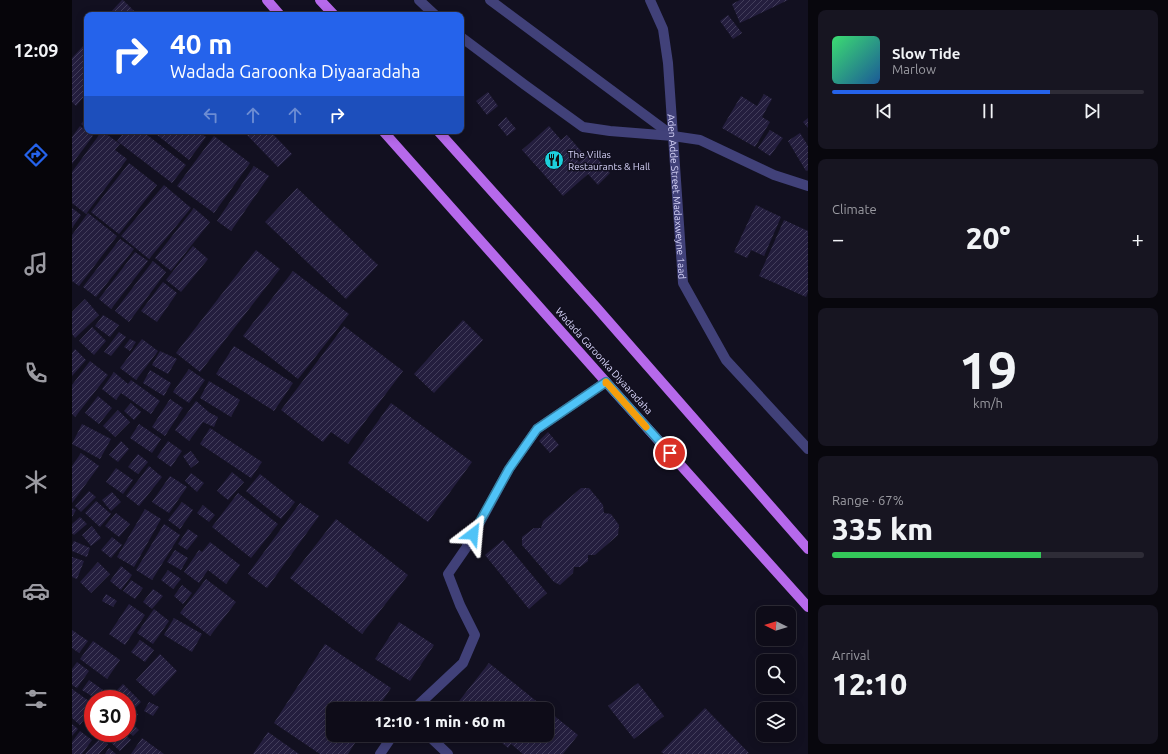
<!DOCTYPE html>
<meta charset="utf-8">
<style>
body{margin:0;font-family:Ubuntu,sans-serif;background:#171521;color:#f1f3f6;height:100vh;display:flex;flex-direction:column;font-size:15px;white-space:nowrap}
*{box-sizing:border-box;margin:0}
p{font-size:13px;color:#9b9ba2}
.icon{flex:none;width:22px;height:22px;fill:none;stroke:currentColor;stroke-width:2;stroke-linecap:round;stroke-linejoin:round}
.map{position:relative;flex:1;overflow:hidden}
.sheet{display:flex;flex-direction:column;gap:10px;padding:10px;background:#08070d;width:360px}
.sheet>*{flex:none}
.guide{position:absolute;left:12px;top:12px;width:380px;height:122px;border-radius:8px;box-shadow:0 2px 10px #0003,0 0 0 1px #2e2c37;background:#2563eb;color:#fff;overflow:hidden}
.needle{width:26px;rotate:275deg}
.buttons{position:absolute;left:684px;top:606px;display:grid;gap:8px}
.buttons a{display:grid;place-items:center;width:40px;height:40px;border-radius:8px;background:#0e0c18;box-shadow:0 2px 10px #0003,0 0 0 1px #2e2c37;font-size:20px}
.speed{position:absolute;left:12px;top:690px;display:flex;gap:8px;font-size:20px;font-weight:700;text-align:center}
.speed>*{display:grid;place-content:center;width:52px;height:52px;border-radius:50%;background:#0e0c18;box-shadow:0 2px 10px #0003,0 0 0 1px #2e2c37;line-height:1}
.speed .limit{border:6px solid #d22;background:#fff;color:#111}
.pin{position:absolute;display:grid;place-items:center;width:34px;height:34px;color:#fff;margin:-17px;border:2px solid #fff;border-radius:50%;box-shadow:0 1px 4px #0007}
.me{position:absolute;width:44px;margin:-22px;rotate:29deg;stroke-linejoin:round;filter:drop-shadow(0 0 3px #0008)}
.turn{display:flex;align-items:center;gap:14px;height:84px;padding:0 20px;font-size:18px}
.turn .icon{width:52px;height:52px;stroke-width:2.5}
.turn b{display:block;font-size:28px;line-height:34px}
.lanes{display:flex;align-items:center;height:38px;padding:0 20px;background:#0003;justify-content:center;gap:20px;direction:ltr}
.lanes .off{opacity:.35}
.big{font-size:30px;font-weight:800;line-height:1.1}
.sheet .tile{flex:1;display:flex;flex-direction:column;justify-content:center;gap:6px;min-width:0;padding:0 14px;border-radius:8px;background:#171521}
.sheet .dial{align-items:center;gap:0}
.dial b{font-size:52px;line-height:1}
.song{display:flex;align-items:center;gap:12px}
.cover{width:48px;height:48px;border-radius:6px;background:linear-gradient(135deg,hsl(140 70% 55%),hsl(210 70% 35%))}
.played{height:4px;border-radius:2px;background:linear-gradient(90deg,#2563eb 70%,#2e2c37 70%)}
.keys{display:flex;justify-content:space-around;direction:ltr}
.heat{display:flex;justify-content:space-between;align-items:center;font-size:22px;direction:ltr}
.charge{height:6px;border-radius:3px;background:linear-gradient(90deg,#34c759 67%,#2e2c37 0)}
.trip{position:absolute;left:254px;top:702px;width:228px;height:40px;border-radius:8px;background:#0e0c18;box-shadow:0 2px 10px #0003,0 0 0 1px #2e2c37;font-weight:800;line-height:40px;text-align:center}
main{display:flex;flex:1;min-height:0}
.tabs{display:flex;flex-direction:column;width:72px;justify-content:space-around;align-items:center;background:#06050a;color:#9b9ba2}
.tabs .icon{width:28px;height:28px}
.tabs .active{color:#2563eb}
.tabs b{font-size:18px;color:#f1f3f6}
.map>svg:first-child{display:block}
.building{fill:url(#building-hatch)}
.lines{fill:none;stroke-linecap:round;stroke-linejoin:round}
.minor{stroke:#414179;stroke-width:10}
.major{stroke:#b669eb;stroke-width:10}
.route-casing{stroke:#337fa1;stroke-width:10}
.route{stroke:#4fc3f7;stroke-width:7}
.slow{stroke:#f59e0b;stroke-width:7}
.labels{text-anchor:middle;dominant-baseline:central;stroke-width:3;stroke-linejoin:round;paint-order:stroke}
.poi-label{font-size:10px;fill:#d7d4f9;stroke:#121020;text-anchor:start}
.street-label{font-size:10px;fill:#d7d4f9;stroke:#121020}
</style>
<main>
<nav class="tabs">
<b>12:09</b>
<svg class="icon active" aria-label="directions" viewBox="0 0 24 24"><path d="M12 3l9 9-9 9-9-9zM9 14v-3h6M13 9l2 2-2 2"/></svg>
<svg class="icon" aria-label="music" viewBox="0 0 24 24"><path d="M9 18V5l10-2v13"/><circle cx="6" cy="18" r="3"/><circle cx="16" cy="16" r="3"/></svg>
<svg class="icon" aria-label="phone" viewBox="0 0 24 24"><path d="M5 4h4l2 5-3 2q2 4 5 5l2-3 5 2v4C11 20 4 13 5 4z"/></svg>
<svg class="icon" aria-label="climate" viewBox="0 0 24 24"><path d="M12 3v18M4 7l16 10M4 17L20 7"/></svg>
<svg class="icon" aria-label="car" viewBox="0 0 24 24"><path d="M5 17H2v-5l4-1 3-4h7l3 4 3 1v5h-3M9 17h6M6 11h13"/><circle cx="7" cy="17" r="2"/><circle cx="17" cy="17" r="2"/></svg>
<svg class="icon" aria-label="filters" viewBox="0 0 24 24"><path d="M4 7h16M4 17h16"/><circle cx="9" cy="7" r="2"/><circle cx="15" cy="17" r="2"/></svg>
</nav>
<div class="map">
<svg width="736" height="754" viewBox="0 0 736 754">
<defs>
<pattern id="building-hatch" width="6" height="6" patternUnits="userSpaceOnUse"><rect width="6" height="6" fill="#241e3e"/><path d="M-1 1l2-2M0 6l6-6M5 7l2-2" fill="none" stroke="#433e5b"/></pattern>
</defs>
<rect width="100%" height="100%" fill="#121020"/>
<g class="building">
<path d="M50,0H51L66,15H36Z"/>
<path d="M668,0H716L668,23L660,4Z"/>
<path d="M656,15L670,33L661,39L648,21Z"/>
<path d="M12,45L15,47V93L4,106L0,102V58Z"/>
<path d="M416,92L426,106L415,115L404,101Z"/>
<path d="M692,94L700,99L690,117L698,122L683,147L650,128L669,96L685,106Z"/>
<path d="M15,117V129L9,124Z"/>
<path d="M434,117L444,129L435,136L426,125Z"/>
<path d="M736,118V128L731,122Z"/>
<path d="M8,126L21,136L0,164V137Z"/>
<path d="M477,126L489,140L495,135L510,152L503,158L507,162L519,151L538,173L526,185L516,174L491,196L450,150Z"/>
<path d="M698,130L711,138L698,156L686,148Z"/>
<path d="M30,131L48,144L43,150L55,159L14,214L0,203V172Z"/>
<path d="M53,131H70L114,165L100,183L45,141Z"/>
<path d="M80,131H126L134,137L117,160Z"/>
<path d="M171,131H198L220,154L206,167Z"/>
<path d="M728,133L736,146V170L734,171L716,141Z"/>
<path d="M142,136L178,163L142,213L105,186Z"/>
<path d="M57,163L85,185L47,234L19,212Z"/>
<path d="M182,166L197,176L159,231L145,221Z"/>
<path d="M92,185L119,208L77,259L49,236Z"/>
<path d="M225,188L306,265L274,299L193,222Z"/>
<path d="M684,205L709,217L692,256L679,250L675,258L662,252Z"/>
<path d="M0,208L9,215L0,228Z"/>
<path d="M122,208L138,222L99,271L83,258Z"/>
<path d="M16,213L45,236L7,286L0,281V235Z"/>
<path d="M712,220L736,231V292L734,297L687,276Z"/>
<path d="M48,239L62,249L24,297L11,287Z"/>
<path d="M121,246L136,259L109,292L94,280Z"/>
<path d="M184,250L208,269L128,372L104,353Z"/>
<path d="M63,252L76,261L39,309L27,299Z"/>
<path d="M81,261L94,272L57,322L43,311Z"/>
<path d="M221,271L277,314L226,379L171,336Z"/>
<path d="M91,282L105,293L85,322L69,311Z"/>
<path d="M13,299L27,315L3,338L0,334V312Z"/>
<path d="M31,315L47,325L38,337L23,326Z"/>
<path d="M391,320L411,340L362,393L342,374Z"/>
<path d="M272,326L331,371L276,444L259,432L251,442L209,410Z"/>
<path d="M20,327L34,341L22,355L7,341Z"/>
<path d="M47,332L54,337L39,356L32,352Z"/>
<path d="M58,339L64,342L58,351L52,347Z"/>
<path d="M70,339L86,351L64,380L48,368Z"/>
<path d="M162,346L221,383L202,411L144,374Z"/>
<path d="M3,349L14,360L0,376V353Z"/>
<path d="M88,351L105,359L96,374L80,365Z"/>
<path d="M18,361L36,375L3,417L0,414V385Z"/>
<path d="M117,369L133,380L117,403L101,392Z"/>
<path d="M78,370L99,383L92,396L71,383Z"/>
<path d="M42,372L56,384L59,380L88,401L79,414L49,393L44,400L30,389Z"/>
<path d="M137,381L168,400L159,417L128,398Z"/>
<path d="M26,396L40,408L27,424L13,413Z"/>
<path d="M98,399L111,408L93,436L80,427Z"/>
<path d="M124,401L138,413L146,417L142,427L131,422L117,441L103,430Z"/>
<path d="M59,403L69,412L62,420L52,411Z"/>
<path d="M319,403L400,462L356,522L276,463Z"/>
<path d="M46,410L58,422L43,437L31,426Z"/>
<path d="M10,424L39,439L28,459L0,444Z"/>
<path d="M67,424L89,439L80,453L58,438Z"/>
<path d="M138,428L190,462L179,478L128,444Z"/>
<path d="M476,432L487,445L478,453L467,441Z"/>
<path d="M49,441L57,449L46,462L37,455Z"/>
<path d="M96,441L110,451L99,467L85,457Z"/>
<path d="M119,451L127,462L119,468L111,456Z"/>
<path d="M9,453L27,466L0,503V466Z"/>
<path d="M66,454L76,462L66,474L56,467Z"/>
<path d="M77,466L90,477L67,506L54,496Z"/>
<path d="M44,468L61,480L51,494L34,482Z"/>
<path d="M160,472L172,482L156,500L145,491Z"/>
<path d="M119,473L132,483L125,492L113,481Z"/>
<path d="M188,474L223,502L209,519L174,491Z"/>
<path d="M98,476L115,487L97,513L80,502Z"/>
<path d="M509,488H517L531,505L532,513L539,514L547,525L546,535L523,555H516V561L508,567H502L501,573L488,585L482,582L450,545V537L462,528H469L471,521Z"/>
<path d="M17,491L24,497L9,512L3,506Z"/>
<path d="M40,492L49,502L39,511L30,500Z"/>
<path d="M166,493L206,524L179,558L140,527Z"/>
<path d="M24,501L39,514L28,527L13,513Z"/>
<path d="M110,502L121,510L108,529L96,520Z"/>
<path d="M228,503L247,516L195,588L176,574Z"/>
<path d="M131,505L143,515L137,522L125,513Z"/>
<path d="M0,508L4,510L0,517Z"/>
<path d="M73,509L89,519L62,567L45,557Z"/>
<path d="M44,513L58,524L47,537L33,526Z"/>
<path d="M8,517L15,524L2,535L0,533V524Z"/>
<path d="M264,519L336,575L290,634L218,578Z"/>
<path d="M92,524L108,535L80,580L64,570Z"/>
<path d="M20,526L29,538L19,546L10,535Z"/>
<path d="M116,529L126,536L115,550L106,544Z"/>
<path d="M40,537L50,545L39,558L29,550Z"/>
<path d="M431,540L475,593L457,609L413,555Z"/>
<path d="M2,541L18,548L15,557L0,551V545Z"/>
<path d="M138,542L168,565L154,584L136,570L127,583L112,572L127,550L130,552Z"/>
<path d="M103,550L116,558L109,570L95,562Z"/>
<path d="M0,557L12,561L5,579L0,577Z"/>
<path d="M26,562L38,574L19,593L8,582Z"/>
<path d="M49,566L60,575L49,590L38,581Z"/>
<path d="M96,570L109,579L101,589L89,580Z"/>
<path d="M134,579L164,602L138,636L108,613Z"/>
<path d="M59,580L71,588L63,599L51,591Z"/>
<path d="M110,585L120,593L111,604L102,596Z"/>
<path d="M81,589L91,596L80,609L71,602Z"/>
<path d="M34,594L45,601L41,607L30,601Z"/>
<path d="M57,604L73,615L53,645L37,634Z"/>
<path d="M82,609L97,621L81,644L65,633Z"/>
<path d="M102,618L130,634L120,652L92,635Z"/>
<path d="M327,622L362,645L338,681L303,659Z"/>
<path d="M0,630L16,641L7,653L0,648Z"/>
<path d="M68,640L82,650L73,662L59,652Z"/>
<path d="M21,641L48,660L35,679L8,659Z"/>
<path d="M253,644L319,688L305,709H261V735H288L276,754H248L202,723Z"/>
<path d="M88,654L105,671L82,696L64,680Z"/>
<path d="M5,662L17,671L5,688L0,685V669Z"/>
<path d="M417,663L474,709H389L384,705Z"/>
<path d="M17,680L31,690L24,699L10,690Z"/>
<path d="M566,683L592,716L562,739L536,706Z"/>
<path d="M51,684L69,702L62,709L55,702V699H52L44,691Z"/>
<path d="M0,689L21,704V707L8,725L0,718Z"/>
<path d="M77,702L87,707L81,716L72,711Z"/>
<path d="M55,707L66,714L62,721L55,717Z"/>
<path d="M633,708L677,753L675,754H592L589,752Z"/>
<path d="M475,710L506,735L491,754H451L439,744L436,748L422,736L423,735H475Z"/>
<path d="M55,719L67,730L61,736L55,731Z"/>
<path d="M0,724L6,729L0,736Z"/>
<path d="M8,731L20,740L10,754H0V742Z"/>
<path d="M196,732L227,754H181Z"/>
<path d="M29,733H52L59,740L48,751Z"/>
<path d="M29,737L36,744L27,754H13Z"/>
<path d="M70,738L92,754H59Z"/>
<path d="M37,748L44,754H33Z"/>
</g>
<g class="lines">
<g class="minor">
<path d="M347,0L363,15"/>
<path d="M418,0L601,136"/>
<path id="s1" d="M578,0L591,29L596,63L611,283L654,360L736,449"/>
<path d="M389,37L453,85L511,127L538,131L601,136L628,140L702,175L736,186"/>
<path d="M342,709L391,663L403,635L388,605L376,574L394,548L437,469L465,429L534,382"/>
<path d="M356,735L376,754"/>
<path d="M308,754L321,735"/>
</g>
<g class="major">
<path d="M195,0L208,15"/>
<path d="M248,0L262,15"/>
<path d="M311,131L534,382L736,607"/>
<path d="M366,131L524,307L736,549"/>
</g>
</g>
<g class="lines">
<g class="route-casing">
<path id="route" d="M401,534L437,469L465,429L534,382L598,453"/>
</g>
<use href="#route" class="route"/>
<path class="slow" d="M534,383V382L574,427"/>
</g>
<defs>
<g id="restaurant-disc" transform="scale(1)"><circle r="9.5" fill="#1dd0dc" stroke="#121020"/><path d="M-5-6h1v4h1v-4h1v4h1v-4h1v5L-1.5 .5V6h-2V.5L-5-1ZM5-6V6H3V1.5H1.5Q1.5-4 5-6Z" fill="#111"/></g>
</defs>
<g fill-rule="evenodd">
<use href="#restaurant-disc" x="482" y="160"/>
</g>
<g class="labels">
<g class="poi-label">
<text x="496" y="154">The Villas<tspan x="496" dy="12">Restaurants &amp; Hall</tspan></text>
</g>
<g class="street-label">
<text stroke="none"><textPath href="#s1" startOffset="200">Aden Adde Street Madaxweyne 1aad</textPath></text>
<text transform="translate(532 361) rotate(48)">Wadada Garoonka Diyaaradaha</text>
</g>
</g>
</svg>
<div class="buttons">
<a><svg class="needle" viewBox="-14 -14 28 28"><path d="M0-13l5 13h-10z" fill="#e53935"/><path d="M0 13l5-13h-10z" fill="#9b9ba2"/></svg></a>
<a><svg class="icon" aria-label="search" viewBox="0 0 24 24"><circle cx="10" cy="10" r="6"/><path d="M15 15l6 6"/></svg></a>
<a><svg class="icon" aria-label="layers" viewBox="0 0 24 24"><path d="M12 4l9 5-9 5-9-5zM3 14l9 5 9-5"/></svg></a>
</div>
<div class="speed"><div class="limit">30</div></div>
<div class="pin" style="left:598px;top:453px;background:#d93025"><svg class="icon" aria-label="arrive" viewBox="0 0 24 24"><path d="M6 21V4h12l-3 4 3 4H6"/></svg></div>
<svg class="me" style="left:401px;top:534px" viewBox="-20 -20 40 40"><path d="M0-17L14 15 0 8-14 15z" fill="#4fc3f7" stroke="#fff" stroke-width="4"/></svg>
<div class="trip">12:10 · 1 min · 60 m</div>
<div class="guide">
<div class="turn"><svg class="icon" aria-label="right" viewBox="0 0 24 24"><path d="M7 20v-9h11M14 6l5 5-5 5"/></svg><div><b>40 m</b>Wadada Garoonka Diyaaradaha</div></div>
<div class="lanes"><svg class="icon off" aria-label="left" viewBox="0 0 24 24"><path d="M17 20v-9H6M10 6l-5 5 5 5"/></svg><svg class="icon off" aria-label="ahead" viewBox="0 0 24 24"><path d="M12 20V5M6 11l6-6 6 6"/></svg><svg class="icon off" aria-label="ahead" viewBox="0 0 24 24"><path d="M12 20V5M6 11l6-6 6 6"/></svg><svg class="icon" aria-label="right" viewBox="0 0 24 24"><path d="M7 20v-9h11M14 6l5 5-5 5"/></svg></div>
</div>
</div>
<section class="sheet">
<div class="tile">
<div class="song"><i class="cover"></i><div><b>Slow Tide</b><p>Marlow</p></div></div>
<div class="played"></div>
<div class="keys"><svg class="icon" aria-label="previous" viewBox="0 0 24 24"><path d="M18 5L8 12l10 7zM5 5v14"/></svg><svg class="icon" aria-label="pause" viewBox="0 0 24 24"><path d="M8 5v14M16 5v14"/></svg><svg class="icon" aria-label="next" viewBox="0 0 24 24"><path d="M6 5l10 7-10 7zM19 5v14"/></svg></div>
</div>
<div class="tile"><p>Climate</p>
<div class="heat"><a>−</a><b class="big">20°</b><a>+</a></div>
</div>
<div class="tile dial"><b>19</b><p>km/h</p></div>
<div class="tile"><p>Range · 67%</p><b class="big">335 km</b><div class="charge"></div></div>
<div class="tile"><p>Arrival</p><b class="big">12:10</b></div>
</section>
</main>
